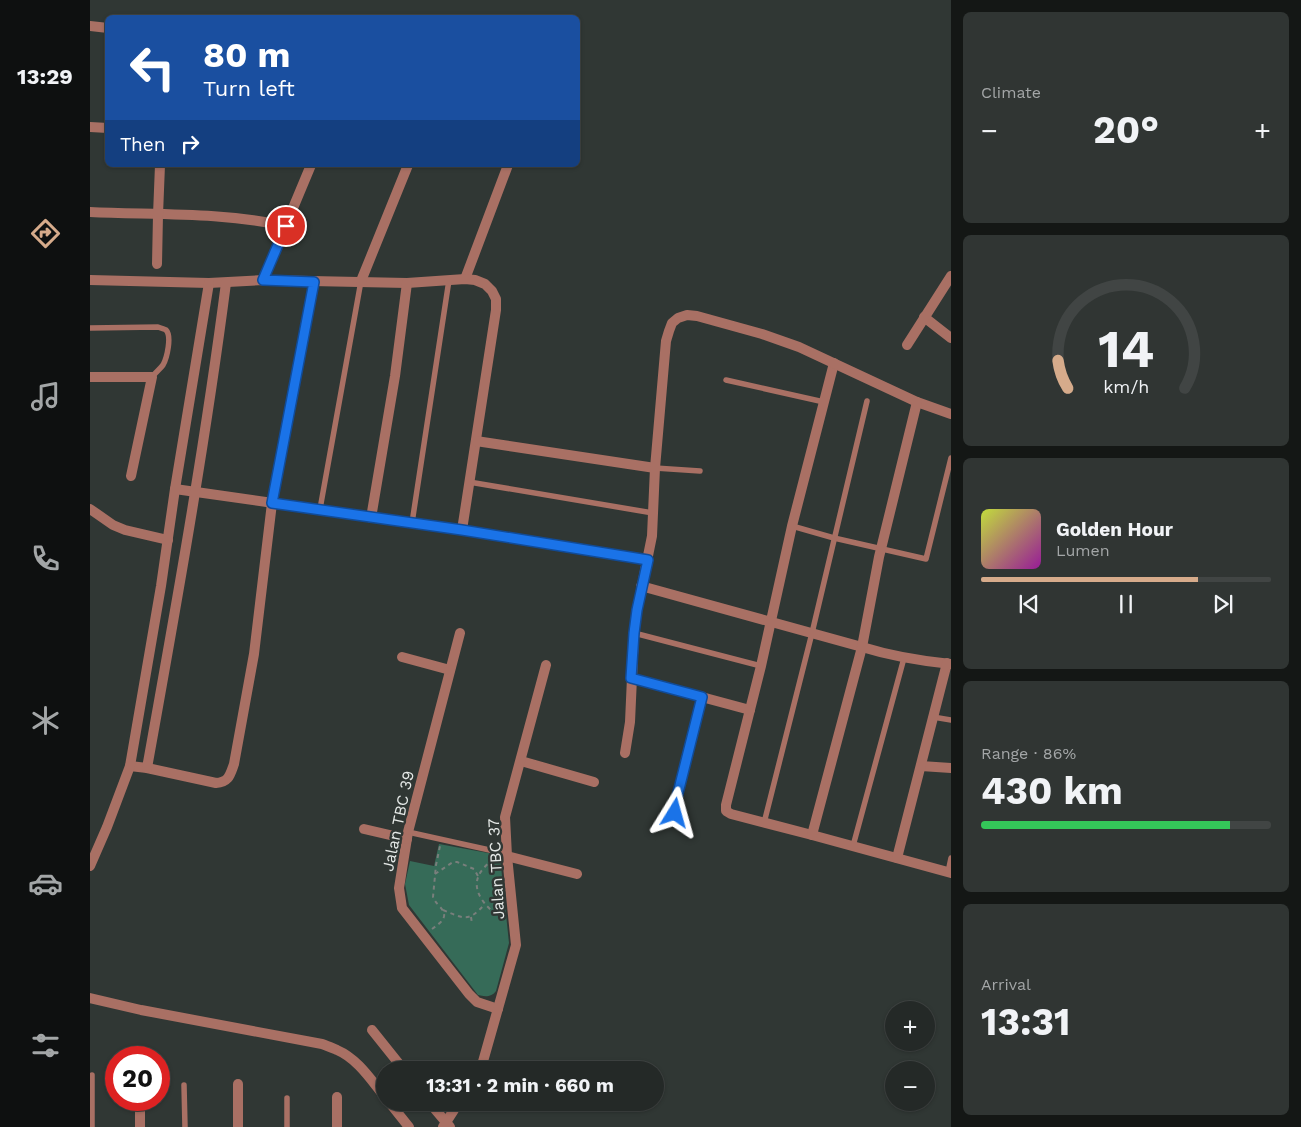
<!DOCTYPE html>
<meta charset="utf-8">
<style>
body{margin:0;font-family:"Work Sans",sans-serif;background:#303533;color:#f1f3f6;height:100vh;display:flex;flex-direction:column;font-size:19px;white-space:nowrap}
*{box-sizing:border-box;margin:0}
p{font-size:16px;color:#a3a6a7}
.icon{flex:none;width:28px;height:28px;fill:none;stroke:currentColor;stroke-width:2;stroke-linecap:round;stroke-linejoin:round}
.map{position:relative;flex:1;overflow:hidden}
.drawer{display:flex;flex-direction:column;gap:12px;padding:12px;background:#141715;width:350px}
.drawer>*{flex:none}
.top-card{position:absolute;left:15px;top:15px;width:475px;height:152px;border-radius:8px;box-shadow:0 1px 4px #0004,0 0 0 1px #414544;background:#1a4fa0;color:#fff;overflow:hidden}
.controls{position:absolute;left:795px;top:1001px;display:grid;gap:10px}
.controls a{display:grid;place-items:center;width:50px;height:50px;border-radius:50%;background:#242927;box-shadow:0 1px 4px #0004,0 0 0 1px #414544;font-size:25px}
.speed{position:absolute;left:15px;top:1046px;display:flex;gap:10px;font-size:25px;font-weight:700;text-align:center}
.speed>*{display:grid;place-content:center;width:65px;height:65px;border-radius:50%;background:#242927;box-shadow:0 1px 4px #0004,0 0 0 1px #414544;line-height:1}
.speed .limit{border:8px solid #d22;background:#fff;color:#111}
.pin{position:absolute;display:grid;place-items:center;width:42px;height:42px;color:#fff;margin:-21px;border:2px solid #fff;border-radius:50%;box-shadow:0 1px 5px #0007}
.me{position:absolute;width:55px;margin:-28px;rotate:8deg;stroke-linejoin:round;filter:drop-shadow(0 0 4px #0008)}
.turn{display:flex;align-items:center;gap:18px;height:105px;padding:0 15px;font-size:22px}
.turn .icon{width:65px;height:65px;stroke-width:2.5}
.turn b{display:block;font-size:35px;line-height:42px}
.then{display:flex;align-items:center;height:48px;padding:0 15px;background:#0003;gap:10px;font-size:19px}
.big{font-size:38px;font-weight:700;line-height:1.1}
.drawer .widget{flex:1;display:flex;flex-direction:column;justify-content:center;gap:8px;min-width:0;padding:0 18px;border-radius:8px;background:#303533}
.drawer .dial{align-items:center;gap:0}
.dial svg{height:130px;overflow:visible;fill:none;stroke:#414544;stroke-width:7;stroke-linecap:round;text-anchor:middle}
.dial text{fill:#f1f3f6;stroke:none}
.song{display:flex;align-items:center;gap:15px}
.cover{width:60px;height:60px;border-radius:8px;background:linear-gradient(135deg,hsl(70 70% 55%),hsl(300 70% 35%))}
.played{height:5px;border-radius:2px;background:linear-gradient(90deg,#d6ab8b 75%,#414544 75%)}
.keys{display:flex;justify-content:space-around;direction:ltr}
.heat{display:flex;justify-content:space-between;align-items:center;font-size:28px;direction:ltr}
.charge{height:8px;border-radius:4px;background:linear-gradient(90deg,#34c759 86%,#414544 0)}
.trip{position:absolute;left:286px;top:1061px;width:288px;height:50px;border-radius:25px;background:#242927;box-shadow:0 1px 4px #0004,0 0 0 1px #414544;font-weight:700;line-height:50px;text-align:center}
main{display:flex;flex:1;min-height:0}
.dock{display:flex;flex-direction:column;width:90px;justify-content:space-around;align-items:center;background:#0e1010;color:#a3a6a7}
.dock .icon{width:35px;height:35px}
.dock .on{color:#d6ab8b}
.dock b{font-size:22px;color:#f1f3f6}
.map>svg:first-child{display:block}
.green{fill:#366b58}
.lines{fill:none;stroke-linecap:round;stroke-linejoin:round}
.path{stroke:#797f7c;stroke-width:2;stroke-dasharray:4 4;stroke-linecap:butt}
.lane{stroke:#a97064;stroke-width:5.5}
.street{stroke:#a97064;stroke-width:10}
.route-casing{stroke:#114b97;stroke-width:12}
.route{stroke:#1a73e8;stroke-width:9}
.labels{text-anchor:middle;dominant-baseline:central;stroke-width:5;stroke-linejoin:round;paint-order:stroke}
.street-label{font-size:16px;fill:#e5e9e7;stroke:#303734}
</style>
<main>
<nav class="dock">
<b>13:29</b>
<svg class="icon on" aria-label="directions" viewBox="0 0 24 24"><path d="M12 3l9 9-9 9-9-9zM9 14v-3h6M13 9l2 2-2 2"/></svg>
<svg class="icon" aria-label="music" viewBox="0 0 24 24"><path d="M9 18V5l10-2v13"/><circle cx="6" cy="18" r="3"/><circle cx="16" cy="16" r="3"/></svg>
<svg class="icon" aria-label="phone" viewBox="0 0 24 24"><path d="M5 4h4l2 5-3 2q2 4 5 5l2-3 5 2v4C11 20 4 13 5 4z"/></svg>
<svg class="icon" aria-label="climate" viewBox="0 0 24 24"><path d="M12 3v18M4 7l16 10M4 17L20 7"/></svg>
<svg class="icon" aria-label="car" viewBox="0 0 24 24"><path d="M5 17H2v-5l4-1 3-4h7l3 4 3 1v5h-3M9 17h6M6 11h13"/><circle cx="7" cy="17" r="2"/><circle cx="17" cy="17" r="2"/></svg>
<svg class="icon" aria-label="filters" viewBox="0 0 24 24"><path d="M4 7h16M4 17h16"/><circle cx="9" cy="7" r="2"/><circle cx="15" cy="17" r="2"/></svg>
</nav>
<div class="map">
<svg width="861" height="1127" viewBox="0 0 861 1127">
<rect width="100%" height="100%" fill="#303734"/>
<path class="green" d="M349,844L409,855L410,857L419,943L406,991C402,997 395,997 388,995L319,905L315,884L320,861L344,866Z"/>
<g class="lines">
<g class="path">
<path d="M402,858L401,860C397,865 391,870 389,875C383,887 390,899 398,907C403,912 406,917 414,917"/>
<path d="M345,874L363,862H367L384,869L388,876"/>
<path d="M353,910C373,918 378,923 394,905"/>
<path d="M381,917L382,924"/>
<path d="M342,929C350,923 360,917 350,907C347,903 345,902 343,897L346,865L350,846"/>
</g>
<g class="lane">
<path d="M0,328L68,327C71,328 74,329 76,330C82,336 77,358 73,365C70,369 65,373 62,377"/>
<path d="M636,380L734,402"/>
<path d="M565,468L610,471"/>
<path d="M379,482L563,513"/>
<path d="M230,509L271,281"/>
<path d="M322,523L359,280"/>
<path d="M702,526L744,538L836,559L861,458"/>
<path d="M544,633L671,666"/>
<path d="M843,717L861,720"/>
<path d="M594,821L585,813V805L612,697"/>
<path d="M674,823L722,633L777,401"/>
<path d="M318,832L404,851L417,856"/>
<path d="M763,846L814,658"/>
<path d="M858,872L861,858"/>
<path d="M94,1085L95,1127"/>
<path d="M197,1098V1127"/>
<path d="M2,1127V1075"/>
</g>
<g class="street">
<path d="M0,26L18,28"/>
<path d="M0,127L18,128"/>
<path d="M0,212C65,215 132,212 196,226"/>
<path d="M67,264L68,215L70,165"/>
<path d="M375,279L418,165"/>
<path d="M0,280L119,283L173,280L317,283L375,279L385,280L395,284L402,291L406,299V310L372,530"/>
<path d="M173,280L221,165"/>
<path d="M271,281L318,165"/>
<path d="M834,317L861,338"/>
<path d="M817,345L861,276"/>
<path d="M744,363L702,526L671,666L636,805V811L641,814L722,835L861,873"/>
<path d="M0,377H62L41,476"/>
<path d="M386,441L565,468"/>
<path d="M85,489L372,530L558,560"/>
<path d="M0,509L23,525L35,530L78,540"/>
<path d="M281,518L305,376L317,283"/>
<path d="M551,586L772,647C801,656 831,661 861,664"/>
<path d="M370,633L318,832L309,888L312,908L379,994L387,1002L408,1009"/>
<path d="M312,657L360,670"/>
<path d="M541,678L660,710"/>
<path d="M535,753L540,722L544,633L547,610L562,536L565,468L576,341L579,331L582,323L588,318L597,315L607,316L672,334L709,347L827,402L861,414"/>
<path d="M431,761L504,782"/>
<path d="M40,766L57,768L126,783C139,782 140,775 144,764L164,654L182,503L224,282"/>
<path d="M831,766L861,768"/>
<path d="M57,768C86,607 115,445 136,283"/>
<path d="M274,829L317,839"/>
<path d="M722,835L772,647L789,557L827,402"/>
<path d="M417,856L487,874"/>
<path d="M807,858L857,663"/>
<path d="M0,866L17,827L40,766L71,586L85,489L119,283"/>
<path d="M0,998L51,1010L232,1044C237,1046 243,1048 247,1050C268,1059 281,1080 295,1097"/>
<path d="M282,1030L314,1070"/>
<path d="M389,1070L392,1065L426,945L417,856L415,817L456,665"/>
<path d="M148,1084V1127"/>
<path d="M50,1100V1127"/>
<path d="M299,1102L319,1127"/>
<path d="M339,1102L360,1127"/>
<path d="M247,1127V1097"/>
<path d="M353,1127L369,1102"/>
</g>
</g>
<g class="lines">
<g class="route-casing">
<path id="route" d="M196,226L173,280L224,282L182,503L372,530L558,560L547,610L544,633L541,678L612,697L585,805V813"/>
</g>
<use href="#route" class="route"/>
</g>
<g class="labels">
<g class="street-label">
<text transform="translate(308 821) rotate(-78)">Jalan TBC 39</text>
<text transform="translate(406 869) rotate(-93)">Jalan TBC 37</text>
</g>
</g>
</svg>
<div class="controls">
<a>+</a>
<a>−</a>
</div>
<div class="speed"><div class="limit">20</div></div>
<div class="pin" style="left:196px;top:226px;background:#d93025"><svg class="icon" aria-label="arrive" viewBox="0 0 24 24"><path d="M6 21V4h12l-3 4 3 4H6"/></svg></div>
<svg class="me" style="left:585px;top:813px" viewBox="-20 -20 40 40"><path d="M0-17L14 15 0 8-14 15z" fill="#1a73e8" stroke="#fff" stroke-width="4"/></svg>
<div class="trip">13:31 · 2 min · 660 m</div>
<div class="top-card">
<div class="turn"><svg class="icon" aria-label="left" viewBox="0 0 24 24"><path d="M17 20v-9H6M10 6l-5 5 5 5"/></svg><div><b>80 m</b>Turn left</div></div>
<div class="then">Then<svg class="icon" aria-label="right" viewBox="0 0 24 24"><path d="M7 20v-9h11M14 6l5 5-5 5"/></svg></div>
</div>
</div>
<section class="drawer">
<div class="widget"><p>Climate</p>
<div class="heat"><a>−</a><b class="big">20°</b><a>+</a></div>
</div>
<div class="widget dial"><svg viewBox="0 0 100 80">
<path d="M14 69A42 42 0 1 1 86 69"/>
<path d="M14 69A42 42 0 0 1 8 52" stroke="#d6ab8b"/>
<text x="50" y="56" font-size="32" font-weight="700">14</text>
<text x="50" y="72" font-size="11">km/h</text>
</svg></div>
<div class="widget">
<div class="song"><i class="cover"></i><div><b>Golden Hour</b><p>Lumen</p></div></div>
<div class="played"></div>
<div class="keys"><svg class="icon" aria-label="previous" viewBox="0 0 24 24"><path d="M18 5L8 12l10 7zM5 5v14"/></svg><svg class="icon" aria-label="pause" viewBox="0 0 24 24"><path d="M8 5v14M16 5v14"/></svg><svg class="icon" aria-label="next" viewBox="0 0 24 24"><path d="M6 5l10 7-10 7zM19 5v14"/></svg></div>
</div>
<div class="widget"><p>Range · 86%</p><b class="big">430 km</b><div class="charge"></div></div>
<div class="widget"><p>Arrival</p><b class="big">13:31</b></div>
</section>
</main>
